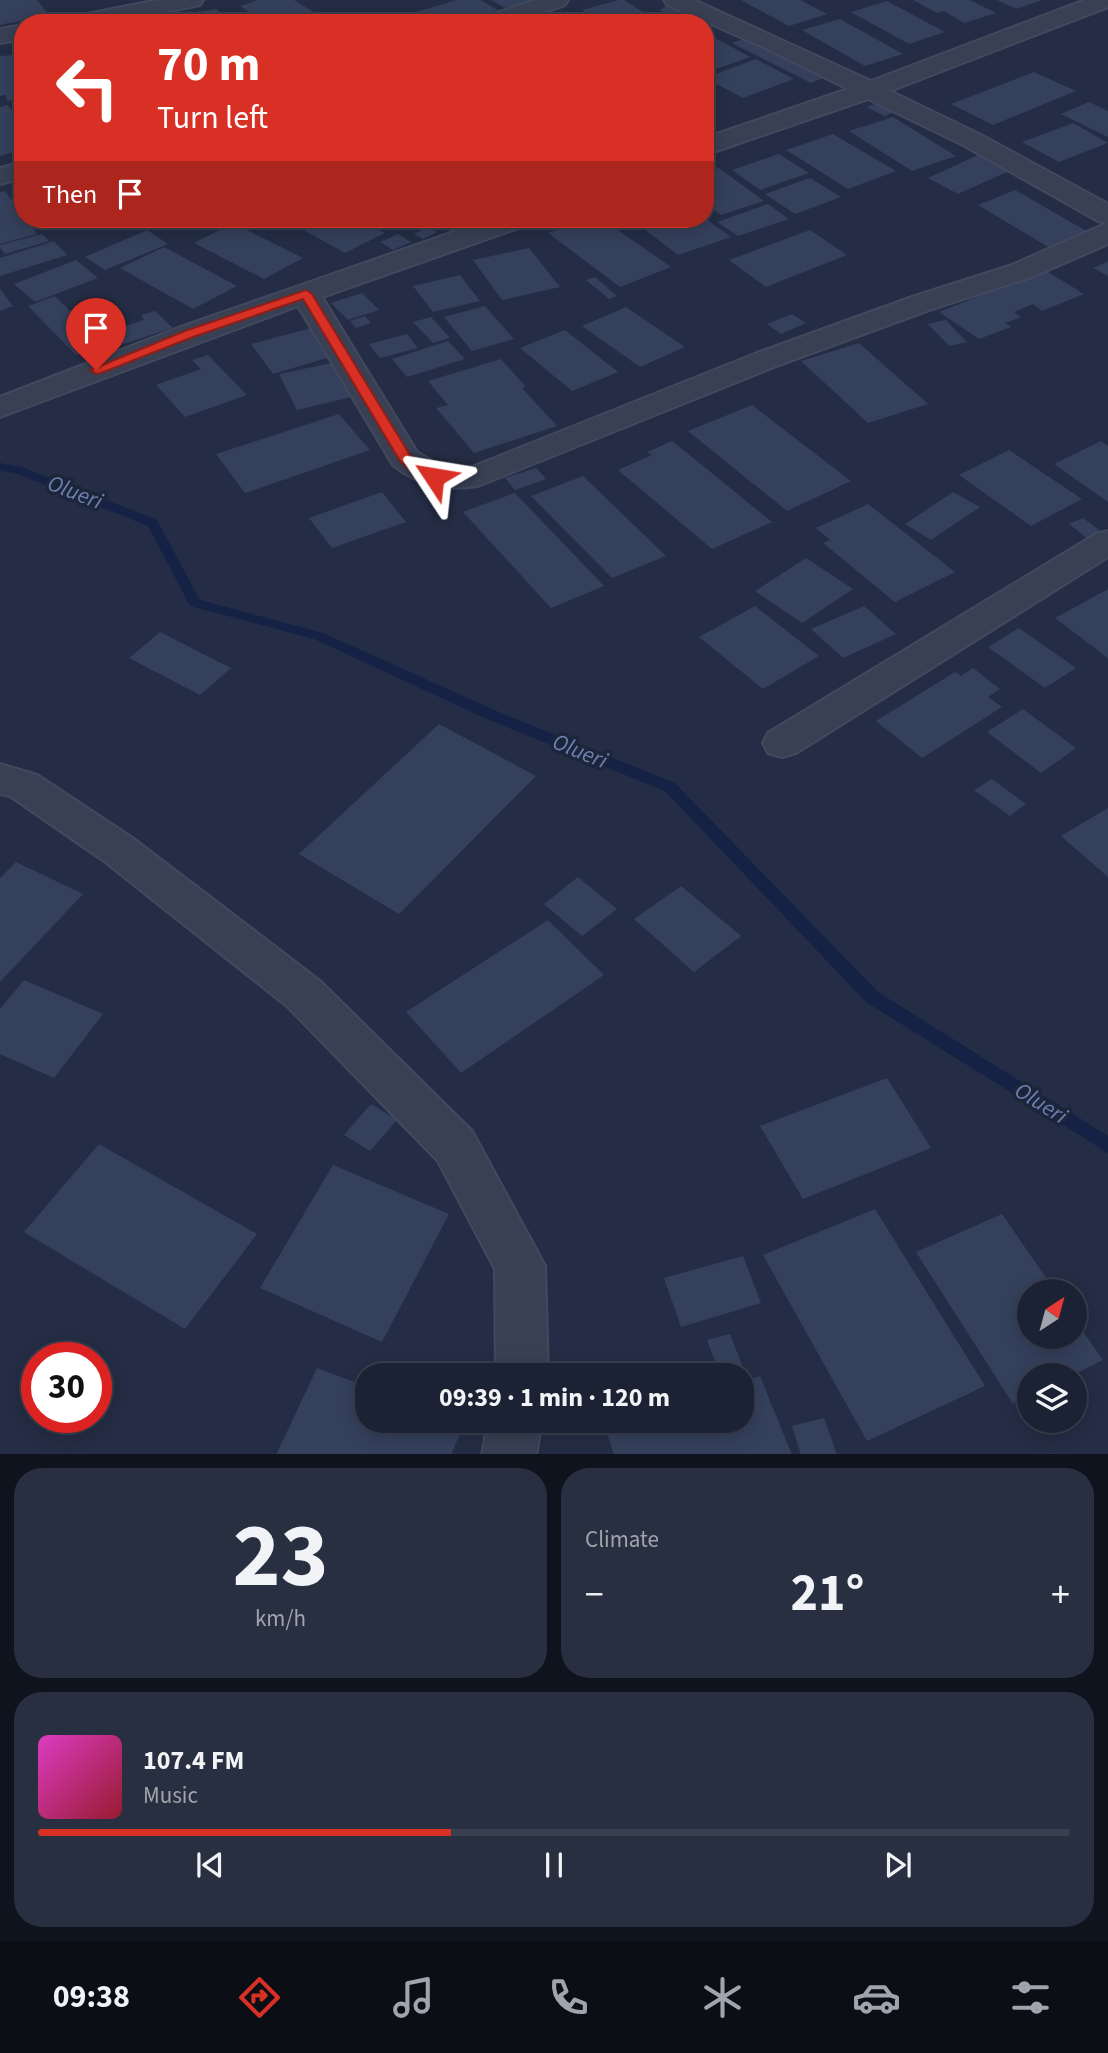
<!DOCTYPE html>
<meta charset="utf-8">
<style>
body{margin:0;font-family:"Source Sans 3",sans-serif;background:#282f40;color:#f1f3f6;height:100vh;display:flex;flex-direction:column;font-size:26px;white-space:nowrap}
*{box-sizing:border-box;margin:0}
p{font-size:23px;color:#a0a4ac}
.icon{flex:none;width:38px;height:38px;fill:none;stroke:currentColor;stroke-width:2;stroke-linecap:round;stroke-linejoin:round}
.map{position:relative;height:1454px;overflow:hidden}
.drawer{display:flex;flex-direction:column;gap:14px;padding:14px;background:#0f131d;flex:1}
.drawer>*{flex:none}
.top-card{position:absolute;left:14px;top:14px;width:700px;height:214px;border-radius:28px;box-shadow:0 4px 18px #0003,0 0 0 2px #393f4f;background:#d93025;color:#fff;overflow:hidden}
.needle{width:46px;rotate:36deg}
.fabs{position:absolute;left:1017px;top:1279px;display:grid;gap:14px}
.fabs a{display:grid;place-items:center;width:70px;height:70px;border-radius:50%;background:#1b2234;box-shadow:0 4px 18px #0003,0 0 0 2px #393f4f;font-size:35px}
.speed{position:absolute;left:21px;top:1342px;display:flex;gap:14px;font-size:35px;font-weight:700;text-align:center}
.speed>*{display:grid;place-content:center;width:91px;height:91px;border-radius:50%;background:#1b2234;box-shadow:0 4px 18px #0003,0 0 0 2px #393f4f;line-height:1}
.speed .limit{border:10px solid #d22;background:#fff;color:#111}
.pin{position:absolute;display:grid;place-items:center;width:60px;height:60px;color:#fff;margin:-72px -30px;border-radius:50% 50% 50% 0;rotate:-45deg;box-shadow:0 0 7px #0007}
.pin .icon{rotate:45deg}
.me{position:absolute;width:77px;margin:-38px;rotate:303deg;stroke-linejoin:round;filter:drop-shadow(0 0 5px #0008)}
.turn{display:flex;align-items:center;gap:24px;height:147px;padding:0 28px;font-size:32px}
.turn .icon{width:91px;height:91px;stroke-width:2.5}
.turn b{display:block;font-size:49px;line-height:60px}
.then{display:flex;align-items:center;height:66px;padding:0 28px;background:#0003;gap:14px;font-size:26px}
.big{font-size:52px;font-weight:700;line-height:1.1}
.drawer .card{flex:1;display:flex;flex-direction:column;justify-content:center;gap:10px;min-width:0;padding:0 24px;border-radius:28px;background:#282f40}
.drawer .dial{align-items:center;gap:0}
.dial b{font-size:91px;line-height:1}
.song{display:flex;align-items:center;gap:21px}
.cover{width:84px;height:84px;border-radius:10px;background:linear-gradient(135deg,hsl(310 70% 55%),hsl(350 70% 35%))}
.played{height:7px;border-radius:4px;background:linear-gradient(90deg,#d93025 40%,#393f4f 40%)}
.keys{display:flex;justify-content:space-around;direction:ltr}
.heat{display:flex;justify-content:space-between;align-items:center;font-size:38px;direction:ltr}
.drawer .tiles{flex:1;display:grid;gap:14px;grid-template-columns:1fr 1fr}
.card:last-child{grid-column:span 2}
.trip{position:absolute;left:355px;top:1363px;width:399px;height:70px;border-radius:28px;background:#1b2234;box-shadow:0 4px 18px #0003,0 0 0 2px #393f4f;font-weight:700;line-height:70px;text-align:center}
.tabs{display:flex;height:112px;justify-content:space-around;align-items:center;background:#0b0e15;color:#a0a4ac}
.tabs .icon{width:49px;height:49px}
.tabs .active{color:#d93025}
.tabs b{font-size:32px;color:#f1f3f6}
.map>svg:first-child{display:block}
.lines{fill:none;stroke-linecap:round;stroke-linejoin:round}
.stream{fill:#152245;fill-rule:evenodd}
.building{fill:#35405c}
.minor-casing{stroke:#42495e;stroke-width:4}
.minor{fill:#394054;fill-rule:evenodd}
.route{fill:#d93025;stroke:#8d1f18;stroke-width:2}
.labels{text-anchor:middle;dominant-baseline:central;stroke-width:7;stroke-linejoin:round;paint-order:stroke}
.water-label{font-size:23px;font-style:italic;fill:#6c7fb0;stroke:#1d253a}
</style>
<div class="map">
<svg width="1108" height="1455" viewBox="0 0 1108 1455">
<rect width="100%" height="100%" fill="#242d45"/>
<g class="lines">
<path class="stream" d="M0,463L22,467L157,520L200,600L323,633L499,712L675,783L878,992L1108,1136V1153L866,1002L665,791L489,720L314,639L190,606L148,526L15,473L0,471Z"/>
</g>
<g class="building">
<path d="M0,0H37L49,15L0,25Z"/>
<path d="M258,0H294L317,14L290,23H266L240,6Z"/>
<path d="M457,0H480L498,10L456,23H414L403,16Z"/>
<path d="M491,0H527L528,1L505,8Z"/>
<path d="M619,0H624L654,19L640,23H602L582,10Z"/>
<path d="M741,0H800L827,14L789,26Z"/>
<path d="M913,0H970L996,13L964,23L944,11L937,13Z"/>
<path d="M997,0H1042L1016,9Z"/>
<path d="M887,1L945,32L909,44L851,12Z"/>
<path d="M669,5L702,19L691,23L659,10Z"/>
<path d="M217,9L226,23H196L190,13Z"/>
<path d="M328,16L339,23H306V22Z"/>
<path d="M840,19L903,54L865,66L802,30Z"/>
<path d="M715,38L750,57L705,73V41Z"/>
<path d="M744,39L823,78L811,83L732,43Z"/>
<path d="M13,55L19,99L7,101L6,95L0,96V56Z"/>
<path d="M756,59L794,79L743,98L705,78Z"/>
<path d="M1034,72L1076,91L993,125L951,104Z"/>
<path d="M879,102L897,111L885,116L866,107Z"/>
<path d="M1089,102L1108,111V137L1061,114Z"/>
<path d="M7,105L23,121V149L0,156V107Z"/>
<path d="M893,117L956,156L912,171L849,131Z"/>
<path d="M1073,123L1108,143L1059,162L1022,142Z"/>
<path d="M833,134L896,171L848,189L786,150Z"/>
<path d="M779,154L809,173L760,190L732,170Z"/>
<path d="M978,155L1009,171L958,194L928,178Z"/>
<path d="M719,168L764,201L721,215L705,203V172Z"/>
<path d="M810,178L841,197L795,214L765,194Z"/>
<path d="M1015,190L1088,232L1050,248L978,205Z"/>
<path d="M5,191L23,215V219H26L37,234L0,244V192Z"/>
<path d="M768,204L789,219L738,236L717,222Z"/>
<path d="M252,219H278L282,221L269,228Z"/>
<path d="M300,219H359L385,233L345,253L291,223Z"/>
<path d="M390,219H432L412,230Z"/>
<path d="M460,219L469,226L450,232L440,224Z"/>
<path d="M588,219H602L671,267L620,287L548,233Z"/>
<path d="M631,219H706L731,237L678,255Z"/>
<path d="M233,223L303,258L264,279L194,243Z"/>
<path d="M428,227L437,232L423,239L414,234Z"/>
<path d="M147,230L168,244L105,270L85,257Z"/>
<path d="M810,230L847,255L766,287L729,260Z"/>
<path d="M42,234L49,241L5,254L0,248V245Z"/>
<path d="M398,234L411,242L393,250L380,242Z"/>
<path d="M54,241L67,255L0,276V258Z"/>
<path d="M164,247L237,286L193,309L120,268Z"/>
<path d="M529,248L560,287L502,300L473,260Z"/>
<path d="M76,260L98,278L35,302L14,284Z"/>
<path d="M1108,261V276L1093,268L1098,266Z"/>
<path d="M1045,270L1084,294L1042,311L1033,304L1014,312L1021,317L1005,323L1011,327L979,339L939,312Z"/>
<path d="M460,275L480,301L433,312L413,286Z"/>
<path d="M595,277L617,296L609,299L586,280Z"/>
<path d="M0,289L13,306L0,311Z"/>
<path d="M362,293L379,310L348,320L331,303Z"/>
<path d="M55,296L103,344L76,355L28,306Z"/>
<path d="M485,306L514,339L472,351L444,317Z"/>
<path d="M626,307L685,347L640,367L582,326Z"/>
<path d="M155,311L173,328L123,344L112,330L144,320L141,315Z"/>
<path d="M792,314L806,323L781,334L767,324Z"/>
<path d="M365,316L371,323L356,328L350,321Z"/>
<path d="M431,317L450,338L433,343L413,322Z"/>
<path d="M946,320L958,333L967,342L949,346L928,324Z"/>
<path d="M315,327L337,355L273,374L251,344Z"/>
<path d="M565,330L618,372L572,391L520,348Z"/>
<path d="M407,334L418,348L380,358L369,344Z"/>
<path d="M448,341L465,359L407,377L392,359Z"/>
<path d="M859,343L928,404L868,423L801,361Z"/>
<path d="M208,355L247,395L185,417L156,385L201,369L192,360Z"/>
<path d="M501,359L526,387L522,388L557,426L474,453L436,408L448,405L428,381Z"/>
<path d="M341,361L360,395L297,410L279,374Z"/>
<path d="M752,405L851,481L787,511L688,431Z"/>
<path d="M339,414L370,450L245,493L216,454Z"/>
<path d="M672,441L697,461L772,522L712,549L618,470L652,455L647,452Z"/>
<path d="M1101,441L1108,446V502L1054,464Z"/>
<path d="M1009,450L1082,499L1031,526L959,475Z"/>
<path d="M536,468L546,479L515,490L505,478Z"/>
<path d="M583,476L666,556L612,578L531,496Z"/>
<path d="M382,492L406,522L332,548L309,518Z"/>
<path d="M953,492L980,507L931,540L905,524Z"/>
<path d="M515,493L604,586L551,608L463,512Z"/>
<path d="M868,504L955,572L895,602L823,543L830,540L816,528Z"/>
<path d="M1083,518L1102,532L1088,539L1069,524Z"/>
<path d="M806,558L853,589L802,623L755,591Z"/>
<path d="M1108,589V658L1055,618Z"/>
<path d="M755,606L819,656L763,689L699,637Z"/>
<path d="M864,606L896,634L843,658L811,629Z"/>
<path d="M1019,628L1076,668L1045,688L988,647Z"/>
<path d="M160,632L231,668L200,695L129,658Z"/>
<path d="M973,668L1000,689L988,697L1002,707L922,758L876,721L955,672L961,676Z"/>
<path d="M1023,709L1076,748L1041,773L987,732Z"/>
<path d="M439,724L536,776L399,914L299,854Z"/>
<path d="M992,779L1026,804L1010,816L974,790Z"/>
<path d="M1108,808V877L1061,836Z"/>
<path d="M16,862L83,894L0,982V878Z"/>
<path d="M578,877L617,909L582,936L544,904Z"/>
<path d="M681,886L741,936L694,972L634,919Z"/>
<path d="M548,920L604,975L461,1073L406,1012Z"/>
<path d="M24,980L103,1014L54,1078L0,1054V1009Z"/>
<path d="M887,1078L931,1148L803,1199L760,1126Z"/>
<path d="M371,1104L397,1120L370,1151L344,1135Z"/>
<path d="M99,1144L257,1234L185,1329L24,1232Z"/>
<path d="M333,1165L449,1214L382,1342L260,1288Z"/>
<path d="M875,1209L985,1386L867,1441L763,1255Z"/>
<path d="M1002,1214L1056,1292H1029V1337H1074V1319L1103,1360L1071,1376H1029V1396L1013,1404L916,1252Z"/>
<path d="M743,1256L761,1303L681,1327L664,1278Z"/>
<path d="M730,1334L742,1365L719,1372L707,1340Z"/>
<path d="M317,1368L368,1387V1421H457L464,1424L451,1455H276Z"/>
<path d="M760,1376L792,1455H614L605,1427L622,1421H742V1382Z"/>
<path d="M824,1418L837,1455H801L792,1426Z"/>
</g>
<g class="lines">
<g class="minor-casing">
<g id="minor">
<path d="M158,0H203L200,5L113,23H66L69,18L77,16Z"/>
<path d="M535,0H568L565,5L513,23H479L482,18Z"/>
<path d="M664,0H694L871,81L1085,0H1108V7L890,91L981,135L1108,204V244L1032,277L932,309L779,365L478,486C446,491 419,486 393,465L298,306L0,417V397L178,328L491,219H531L527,225L322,297L417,452L442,467H472L757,353L912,297L1012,265L1107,223L1098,221L963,145L868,99L705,155V138L848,89L761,46L667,5Z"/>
<path d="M23,25V39L0,43V29Z"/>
<path d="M23,162V178L0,184V168Z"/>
<path d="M1108,531V557L796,753L782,757L768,753L763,743L768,733L1096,534Z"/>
<path d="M0,764L37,775L134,839L320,981L472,1131L545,1266L548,1376H496L495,1269L438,1161L288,1007L104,861L10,796L0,794Z"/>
<path d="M488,1421H542L536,1455H482Z"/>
</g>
</g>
<use href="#minor" class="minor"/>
</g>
<path class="route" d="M306,290L312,294L410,455L423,467L438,474V480C423,482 411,471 400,461L303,299L193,337L101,373L96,374L90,370L185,331Z"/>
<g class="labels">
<g class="water-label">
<text transform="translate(75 492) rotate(21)">Olueri</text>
<text transform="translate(580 751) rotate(22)">Olueri</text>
<text transform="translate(1041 1103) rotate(32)">Olueri</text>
</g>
</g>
</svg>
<div class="fabs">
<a><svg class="needle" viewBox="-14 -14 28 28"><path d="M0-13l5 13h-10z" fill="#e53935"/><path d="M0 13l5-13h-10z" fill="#a0a4ac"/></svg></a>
<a><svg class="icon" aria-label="layers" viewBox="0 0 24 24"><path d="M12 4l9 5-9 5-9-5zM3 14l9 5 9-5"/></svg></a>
</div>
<div class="speed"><div class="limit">30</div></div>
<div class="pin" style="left:96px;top:370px;background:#d93025"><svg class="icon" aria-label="arrive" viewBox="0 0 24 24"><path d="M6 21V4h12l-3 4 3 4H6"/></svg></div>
<svg class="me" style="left:434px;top:477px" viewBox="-20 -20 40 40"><path d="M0-17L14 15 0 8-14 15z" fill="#d93025" stroke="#fff" stroke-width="4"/></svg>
<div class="trip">09:39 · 1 min · 120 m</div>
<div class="top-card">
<div class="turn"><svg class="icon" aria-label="left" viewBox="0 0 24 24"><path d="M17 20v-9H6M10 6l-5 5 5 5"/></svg><div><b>70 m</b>Turn left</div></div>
<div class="then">Then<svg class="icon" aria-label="arrive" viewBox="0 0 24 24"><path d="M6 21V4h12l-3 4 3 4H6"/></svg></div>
</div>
</div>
<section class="drawer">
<div class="tiles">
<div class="card dial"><b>23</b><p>km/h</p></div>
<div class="card"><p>Climate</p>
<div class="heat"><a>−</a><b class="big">21°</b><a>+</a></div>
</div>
<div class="card">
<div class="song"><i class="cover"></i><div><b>107.4 FM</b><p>Music</p></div></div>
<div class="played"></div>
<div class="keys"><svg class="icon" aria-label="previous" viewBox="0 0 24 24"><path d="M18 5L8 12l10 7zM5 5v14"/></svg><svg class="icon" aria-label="pause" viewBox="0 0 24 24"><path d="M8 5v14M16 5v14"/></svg><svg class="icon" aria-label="next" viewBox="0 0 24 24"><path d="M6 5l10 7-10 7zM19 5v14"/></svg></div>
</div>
</div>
</section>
<nav class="tabs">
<b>09:38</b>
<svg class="icon active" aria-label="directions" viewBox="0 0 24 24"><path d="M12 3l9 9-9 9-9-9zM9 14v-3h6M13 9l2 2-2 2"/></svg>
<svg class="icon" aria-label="music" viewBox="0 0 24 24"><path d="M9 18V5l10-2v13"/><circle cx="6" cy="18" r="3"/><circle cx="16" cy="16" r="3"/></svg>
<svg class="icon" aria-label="phone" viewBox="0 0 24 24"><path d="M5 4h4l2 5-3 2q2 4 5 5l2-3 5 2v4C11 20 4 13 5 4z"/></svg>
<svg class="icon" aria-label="climate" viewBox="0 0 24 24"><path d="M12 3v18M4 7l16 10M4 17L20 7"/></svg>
<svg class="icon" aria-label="car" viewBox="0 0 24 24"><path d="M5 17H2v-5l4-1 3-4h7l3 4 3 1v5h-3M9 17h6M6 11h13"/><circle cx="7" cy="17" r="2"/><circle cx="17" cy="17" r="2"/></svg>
<svg class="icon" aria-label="filters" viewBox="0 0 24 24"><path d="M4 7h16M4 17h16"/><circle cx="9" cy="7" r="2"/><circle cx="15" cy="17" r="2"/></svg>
</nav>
